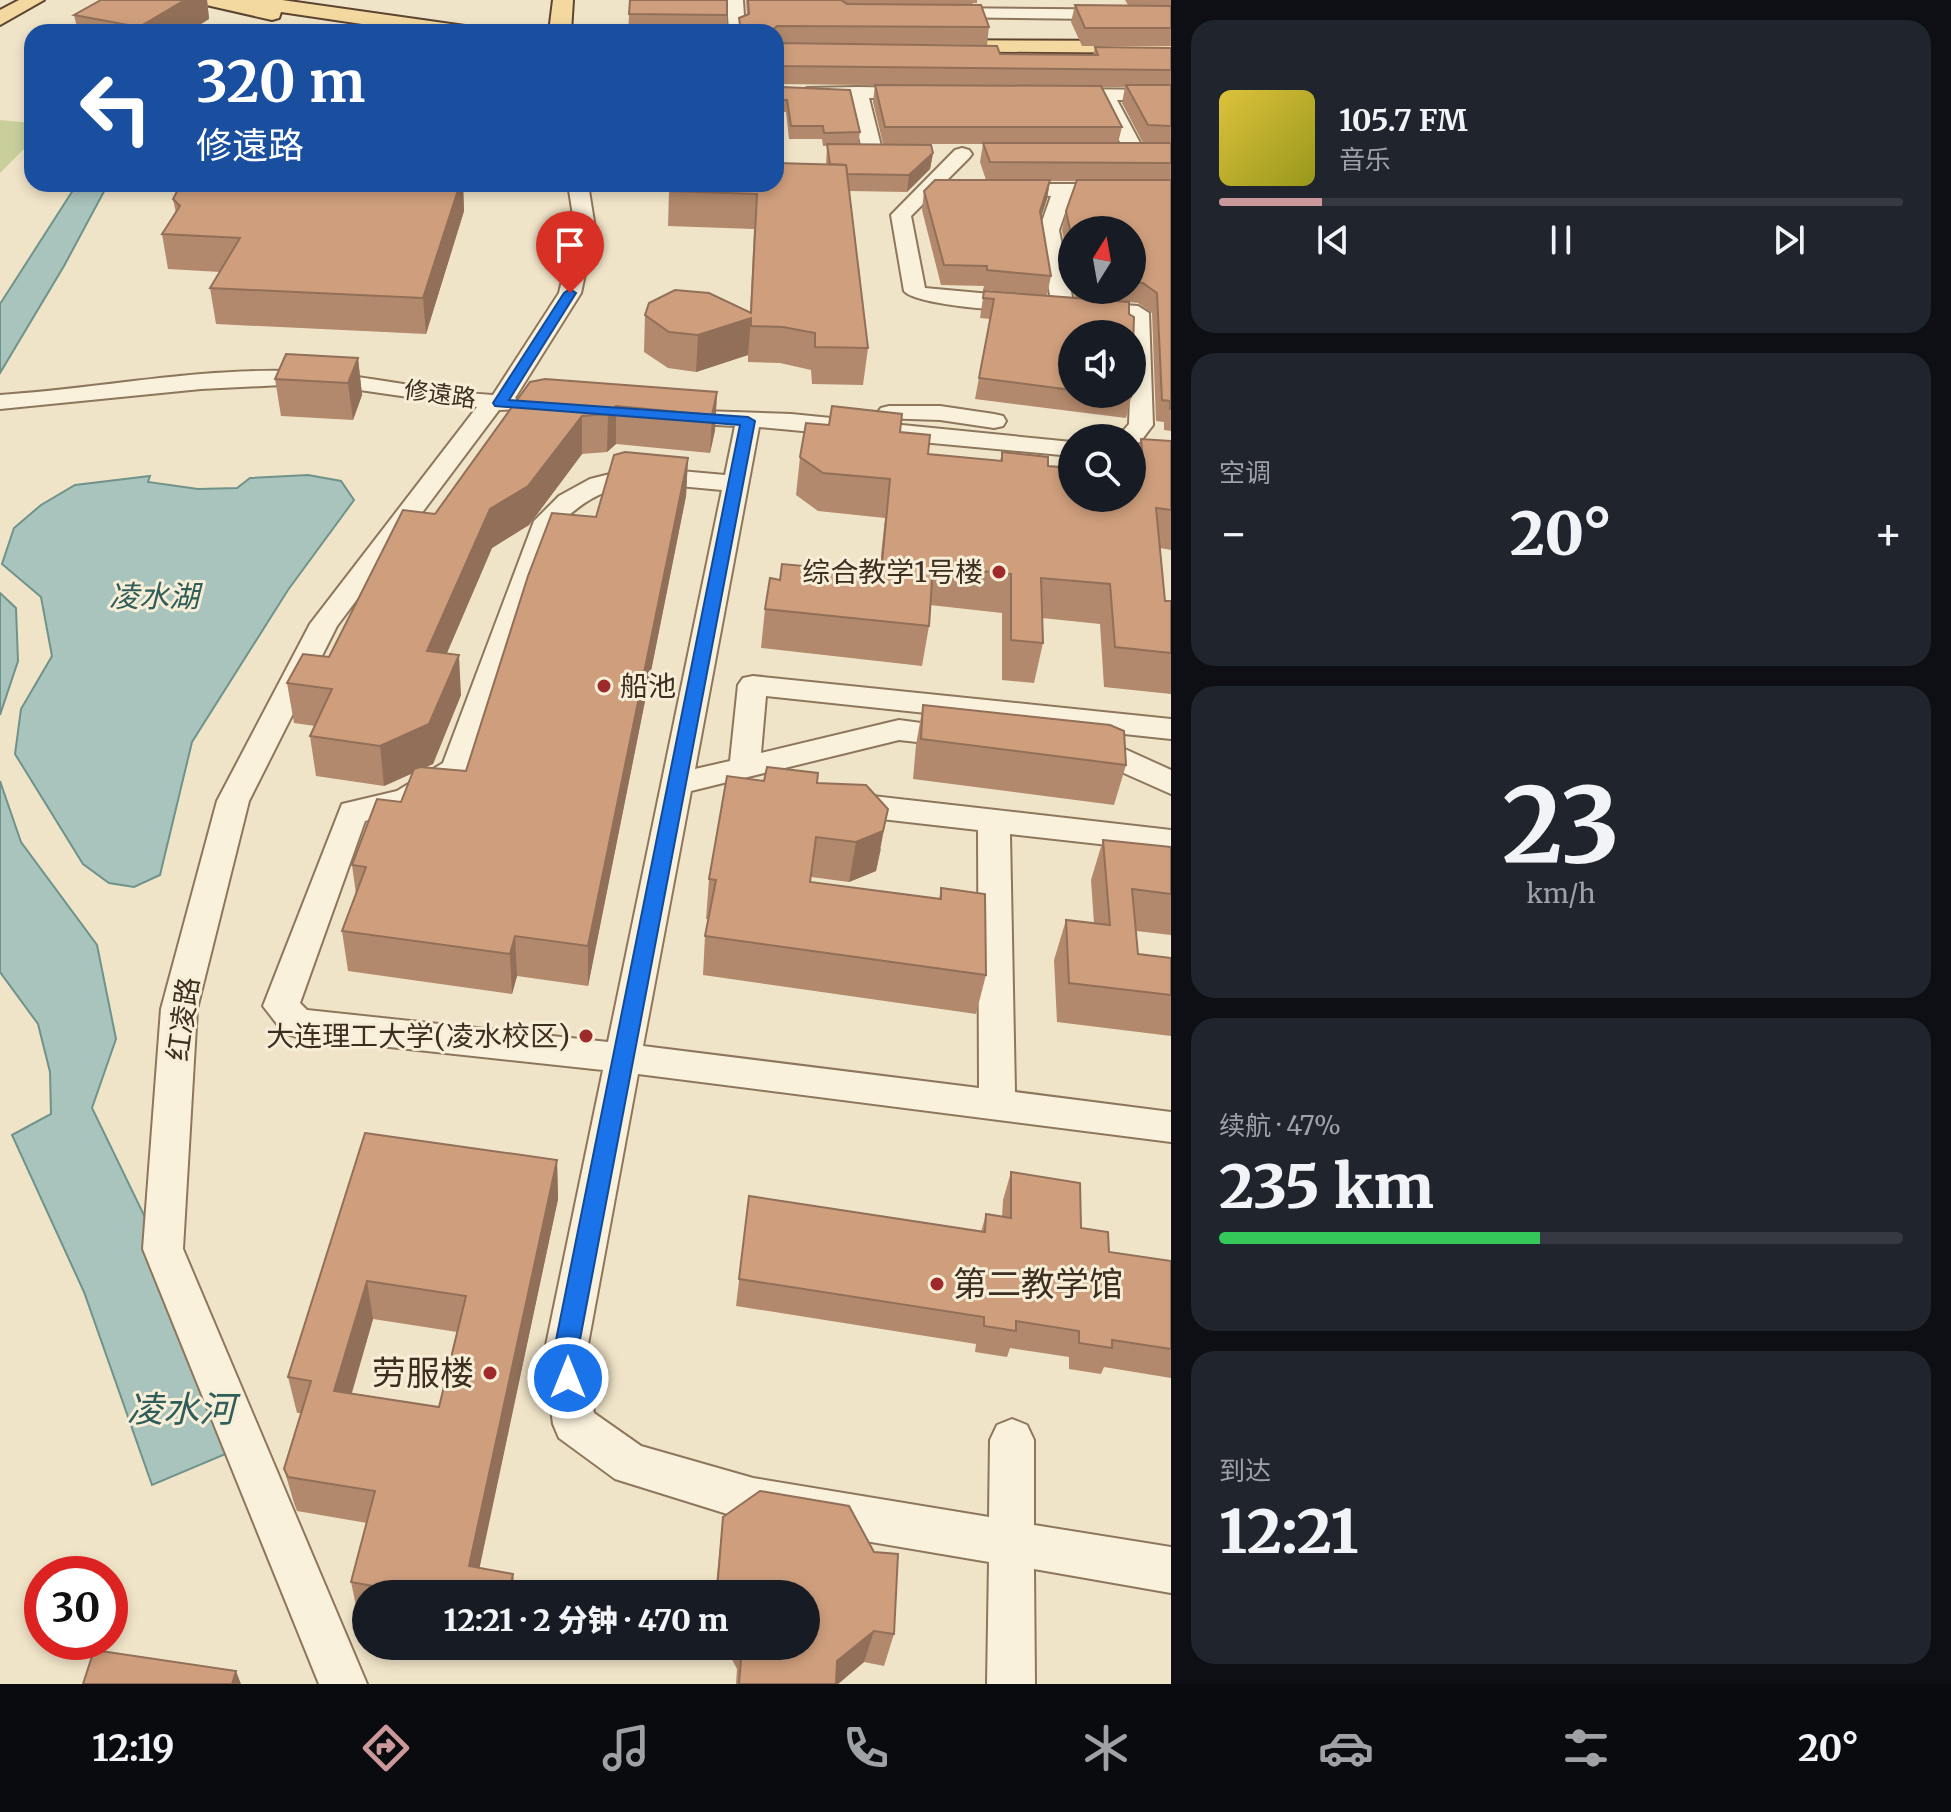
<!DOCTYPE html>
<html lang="zh">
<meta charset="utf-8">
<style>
body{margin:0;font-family:Merriweather,"Noto Sans SC",serif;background:#20242c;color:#f1f3f6;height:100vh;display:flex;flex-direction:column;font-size:30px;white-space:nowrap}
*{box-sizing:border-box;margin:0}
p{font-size:26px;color:#9ea1a6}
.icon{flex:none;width:44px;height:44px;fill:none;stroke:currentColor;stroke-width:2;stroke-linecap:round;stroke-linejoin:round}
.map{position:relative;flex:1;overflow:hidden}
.panel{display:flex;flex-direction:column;gap:20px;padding:20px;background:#0d0f14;width:780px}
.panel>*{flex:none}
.top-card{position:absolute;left:24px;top:24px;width:760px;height:168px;border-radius:24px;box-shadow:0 4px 12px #0003;background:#1a4fa0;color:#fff;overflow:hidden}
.needle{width:52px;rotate:11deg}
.controls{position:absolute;left:1058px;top:216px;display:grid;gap:16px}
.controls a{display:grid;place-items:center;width:88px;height:88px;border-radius:50%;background:#171b24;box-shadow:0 4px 12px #0003;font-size:40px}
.speed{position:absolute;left:24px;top:1556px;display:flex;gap:16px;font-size:40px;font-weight:700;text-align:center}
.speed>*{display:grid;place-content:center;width:104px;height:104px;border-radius:50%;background:#171b24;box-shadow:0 4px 12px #0003;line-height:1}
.speed .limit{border:12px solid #d22;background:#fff;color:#111}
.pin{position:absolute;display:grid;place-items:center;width:68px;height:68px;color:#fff;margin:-82px -34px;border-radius:50% 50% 50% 0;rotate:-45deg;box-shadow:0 0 8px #0007}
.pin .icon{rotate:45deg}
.me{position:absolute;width:88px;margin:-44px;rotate:0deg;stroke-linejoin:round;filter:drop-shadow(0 0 6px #0008)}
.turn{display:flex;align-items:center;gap:28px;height:168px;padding:0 40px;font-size:36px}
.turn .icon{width:104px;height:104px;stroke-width:2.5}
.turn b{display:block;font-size:56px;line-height:68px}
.big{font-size:60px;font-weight:800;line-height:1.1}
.panel .widget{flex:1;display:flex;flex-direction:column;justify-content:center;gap:12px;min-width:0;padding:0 28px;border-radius:24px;background:#20242c}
.panel .dial{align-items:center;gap:0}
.dial b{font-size:104px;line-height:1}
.song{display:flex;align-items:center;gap:24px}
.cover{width:96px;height:96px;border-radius:12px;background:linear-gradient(135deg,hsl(50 70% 55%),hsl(60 70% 35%))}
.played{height:8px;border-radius:4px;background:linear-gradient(90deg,#cc999b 15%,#363941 15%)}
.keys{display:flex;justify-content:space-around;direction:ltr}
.heat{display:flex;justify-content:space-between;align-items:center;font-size:44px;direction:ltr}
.charge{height:12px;border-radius:6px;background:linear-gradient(90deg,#34c759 47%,#363941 0)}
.trip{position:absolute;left:352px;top:1580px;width:468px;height:80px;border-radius:40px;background:#171b24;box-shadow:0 4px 12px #0003;font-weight:800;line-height:80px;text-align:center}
.tab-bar{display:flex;height:128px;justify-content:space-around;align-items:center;background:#090b0e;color:#9ea1a6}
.tab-bar .icon{width:56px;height:56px}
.tab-bar .selected{color:#cc999b}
.tab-bar b{font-size:36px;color:#f1f3f6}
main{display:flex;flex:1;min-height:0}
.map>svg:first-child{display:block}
.green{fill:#c9cf9b}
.water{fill:#a9c4bc;stroke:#6f938a;stroke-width:2}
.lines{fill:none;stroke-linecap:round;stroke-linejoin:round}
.minor-casing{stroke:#8d765c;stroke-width:4}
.major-casing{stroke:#5b4430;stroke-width:4}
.minor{fill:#faf1dc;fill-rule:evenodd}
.major{fill:#f3d9a0;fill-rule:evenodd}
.wall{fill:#b2896c;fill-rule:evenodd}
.shaded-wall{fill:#916f58}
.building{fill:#cf9f7d;stroke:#916f58;stroke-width:2;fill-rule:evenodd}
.route{fill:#1a73e8;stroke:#114b97;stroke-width:2}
.poi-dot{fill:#9e2a2b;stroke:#f7eed8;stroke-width:3}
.labels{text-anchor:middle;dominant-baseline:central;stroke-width:6;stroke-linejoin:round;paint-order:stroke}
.far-street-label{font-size:24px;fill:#3d2e20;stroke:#f7eed8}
.poi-label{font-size:28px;fill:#3d2e20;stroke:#f7eed8;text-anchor:end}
.street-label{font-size:28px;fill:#3d2e20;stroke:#f7eed8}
.water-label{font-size:30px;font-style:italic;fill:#2f5d5a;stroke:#f7eed8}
.near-poi-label{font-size:34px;fill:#3d2e20;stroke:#f7eed8;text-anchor:start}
.near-water-label{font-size:36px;font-style:italic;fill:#2f5d5a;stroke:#f7eed8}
</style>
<main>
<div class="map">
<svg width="1171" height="1684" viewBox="0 0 1171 1684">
<rect width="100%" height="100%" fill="#f0e4c8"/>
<path class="green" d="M0,120L32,123V141L0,173Z"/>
<g class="water">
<path d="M77,184H108L64,266L0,373V304Z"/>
<path d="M308,475L341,481L354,500L288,590L192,742L160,875L134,887L109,883L83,864L15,754L21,709L52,656L41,597L2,564L14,528L41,505L75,485L150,476L148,482L198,489L237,488L250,478Z"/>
<path d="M0,593L16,608L18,661L0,715Z"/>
<path d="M0,781L21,842L97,945L116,1039L92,1108L254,1442L152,1485L84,1292L12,1135L51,1114L50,1072L38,1024L0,972Z"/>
</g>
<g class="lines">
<g class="minor-casing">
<g id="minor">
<path d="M727,0H743L745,32H729Z"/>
<path d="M942,8L1171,10V20L936,17L934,13Z"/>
<path d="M858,87L917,88L926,93L917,98H869L883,154L880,158H866L863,154L850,98H807L798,93L807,88Z"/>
<path d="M1063,89L1171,90V100H1117L1146,154L1136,160L1126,154L1099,100L1057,98L1054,94Z"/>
<path d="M962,148L969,150L972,154L969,158L911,216L925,288L1023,297L1031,299L1034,304L1031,309C1012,313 916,305 904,291L891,215L955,150Z"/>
<path d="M568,184H588L595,228L581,293L515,398L522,404L518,409L499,410L337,626L249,801L197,1009L183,1249L367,1684H319L143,1249L161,1009L217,801L310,624L477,407L346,388L282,385L201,389L0,409V395C95,389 191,369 287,371C357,372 424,391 493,395L559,293L575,228Z"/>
<path d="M1006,184H1171V196H1071L1059,230L1074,307L1063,314L1052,307L1039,230L1051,196L999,194L996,190Z"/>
<path d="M1085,302L1138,306L1149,313L1153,425L1140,442L1132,444V438H1099L1102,433L1124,430L1129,424L1132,334H1127V319L1077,314L1074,309L1077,304Z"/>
<path d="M889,406H940L994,414L1003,416L1006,421L1003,426L994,428L940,420L881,418L877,413L881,408Z"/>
<path d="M672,410L791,414L1072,442V456L759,427L695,769L730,761L738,685L743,678L753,676L1171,719V739L766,696L761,753L899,720L973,730L977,737L973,744L962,747L899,740L691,791L643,1046L979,1088L978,830L846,815L835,812L830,804L835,796L846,793L1171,830V852L1010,834L1015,1092L1171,1112V1142L638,1074L586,1355L594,1413L641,1446L753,1478L989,1517L990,1440L997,1425L1012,1419L1027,1425L1034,1440V1525L1171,1547V1593L1034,1569L1035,1684H987L989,1562L753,1522L615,1479L559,1438L553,1424L544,1355L603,1070L297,1037L284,1033L263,1006L342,804L397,791L443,763L534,521L559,496L590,479L618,472L658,469L725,475L735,426L663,422L660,417L663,412ZM658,484L722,490L608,1042L307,1010L300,1003L365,821L419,806L467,775L559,524C592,493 613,485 658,484Z"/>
<path d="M1084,740L1116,745L1171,770V794L1099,762L1073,757L1069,750L1073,743Z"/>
</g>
</g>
<g class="major-casing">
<g id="major">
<path d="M19,0H44L0,25V10Z"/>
<path d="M199,0H282L465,26L476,32H416L281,12L279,18L272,20L202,4Z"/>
<path d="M553,0H573L571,32H549Z"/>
<path d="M907,40L1171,41V53L899,51L896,46Z"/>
</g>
</g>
<use href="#minor" class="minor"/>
<use href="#major" class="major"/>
</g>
<g class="wall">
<path d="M101,0H207L209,19L188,32H78L74,15Z"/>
<path d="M630,0L727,15L726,32H628Z"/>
<path d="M746,0H977V3H973L972,5L989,27L987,45L851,44L1000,54L1093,55L1095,47L1171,48V431L1164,430V422L1156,421L1152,313L1138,303L1129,302L1072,334V394H1132L1126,418L975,399L990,319L980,318L984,291L1021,293L983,290L984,286L941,285L922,210L924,191L986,180L980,162L983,144H883L873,102L875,85L957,86L776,84V32H739V18L747,15ZM1101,87H1125L1122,103L1143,143H1118L1122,127ZM1050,181H1076L1066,211L1062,230L1072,280V230H1132V290H1074L1075,298L1047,295L1051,276L1041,217L1047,199Z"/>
<path d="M1125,0H1171V46H1082L1071,22L1075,5H1128Z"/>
<path d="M781,87L860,132L858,144L933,153L930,169L907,192L849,191L868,348L863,385L812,384L811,370L780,363L748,362V355L696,372L668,368L644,352L645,315L750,313L754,229L668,226L669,191L826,164L827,146H823L822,139H789L786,112H782L780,100Z"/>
<path d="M181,184H463L464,211L426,334L216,324L210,288L220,272L168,269L162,234L176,213L173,199Z"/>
<path d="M358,358L362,395L353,420L281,416L275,379Z"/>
<path d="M530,382L717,392L715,430L710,453L616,444L607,452L582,454L529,525L492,548L447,653L461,695L433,764L426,767L466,771L596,517L688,458L686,496L588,986L517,976L512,994L348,971L342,931L356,894L352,865L401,802L413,773L384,786L316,776L310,736L315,726L294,723L287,683L329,657L435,514Z"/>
<path d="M900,432L928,454L1000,461L1002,452L1048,466L1132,498L1136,459L1141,439L1171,441V550L1160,548L1165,601H1171V694L1104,687L1100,624L1042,618L1043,643L1034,683L1002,680V613L930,605L929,626L922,666L761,648L765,609L780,580L879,573L885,518L818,511L796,495L800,457Z"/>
<path d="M923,705L1126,765L1114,805L913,779L916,745Z"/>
<path d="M764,781L817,783L881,849L876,871L849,882L811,877L810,882L939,899L941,888L986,975L976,1014L703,975L705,936L709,919H706L709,879Z"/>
<path d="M1103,840L1171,847V935L1136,931L1138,954L1171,958V1036L1057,1022L1054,960L1066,920L1094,924L1091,880Z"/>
<path d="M365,1133L557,1160L558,1199L479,1568L515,1594H366V1616L358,1615L351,1582L367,1523L297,1511L294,1503L284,1469L301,1413H297L288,1377ZM373,1319L457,1332L439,1407L352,1393Z"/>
<path d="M1011,1172L1109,1252L1171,1261V1378L1104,1367L1101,1374L1069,1369V1357L1010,1348L1007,1357L975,1352L976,1344L736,1306L749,1196L981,1232L986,1214L1002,1217L1003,1200Z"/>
<path d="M723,1517L894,1634L884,1666L864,1662L838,1684H736L737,1669L725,1646H806V1594H715Z"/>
</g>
<g class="shaded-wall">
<path d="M185,0H207L209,19L188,32H140L139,27Z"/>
<path d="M933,153L930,169L907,192L909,175Z"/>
<path d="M1050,180L1047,199L1036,231L1040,211Z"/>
<path d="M460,184H463L464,211L426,334L423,298Z"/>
<path d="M751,318L748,355L696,372L698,335Z"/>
<path d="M358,358L362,395L353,420L348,383Z"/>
<path d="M717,392L715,430L710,453L712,415Z"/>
<path d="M616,406V444L607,452L608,414Z"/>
<path d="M582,416V454L529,525L492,548L431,690L427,651L490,509Z"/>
<path d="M688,458L686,496L588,986V946Z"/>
<path d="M459,655L461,695L433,764L384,786L380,746Z"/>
<path d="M888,809L876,871L849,882L856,842Z"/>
<path d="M515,936L517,976L512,994L510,954Z"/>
<path d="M557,1160L558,1199L474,1594L469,1566Z"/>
<path d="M367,1281L373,1319L342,1426L334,1391Z"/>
<path d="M513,1574L515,1594H509Z"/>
<path d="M874,1631L864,1662L838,1684H831L837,1661Z"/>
<path d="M236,1671L241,1684H232Z"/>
</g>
<g class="building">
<path d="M101,0H185L139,27L74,15Z"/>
<path d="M630,0H727V15L629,14Z"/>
<path d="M748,0H841L847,4L981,5L989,27L777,26L774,29V32H741L739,18L749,14Z"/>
<path d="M1075,5L1171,6V28H1085Z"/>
<path d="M776,43L997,46L1000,54L1098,55L1095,47L1171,48V70L776,66Z"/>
<path d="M875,85L1101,86L1122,127H885Z"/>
<path d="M1126,85H1171V126L1148,125Z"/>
<path d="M781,87L850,90L860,132L824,133L823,126H791L787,100H783Z"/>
<path d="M983,143H1171V163L990,162Z"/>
<path d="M827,144L931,145L933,153L909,175L847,174L846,165L830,164Z"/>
<path d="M776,163L846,165L868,348L815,347V333L783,327L751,326V318L698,335L669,332L645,315L649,303L675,290L709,293L751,313L757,194L669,191L670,184H776Z"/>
<path d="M935,180H1050L1040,211L1051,276L987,270V266L944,265L924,191Z"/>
<path d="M1077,180H1171V409H1170V401L1162,400L1157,293L1143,283L1132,282V230H1072V239L1066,211Z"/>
<path d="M181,184H460L423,298L210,288L240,238L162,234L180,206L173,199Z"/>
<path d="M984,291L1129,302V314L1134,317L1132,378V334H1072V390L979,378L994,299L983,298Z"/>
<path d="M286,354L358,358L348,383L275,379Z"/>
<path d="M545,379L717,392L712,415L616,406L608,414L582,416L528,486L490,509L427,651L459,655L429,724L380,746L310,736L332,689L287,683L303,654L329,657L403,510L435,514L530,382Z"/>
<path d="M1107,394H1132L1131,397Z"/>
<path d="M832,406L902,414L900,432L930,435L928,454L1002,461V452L1048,457V466L1072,468V498H1132V459L1143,460L1141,439L1171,441V510L1156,508L1165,601H1171V653L1115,647L1110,584L1041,578L1043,643L1011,640V574L933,566L929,626L765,609L770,578L780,580L782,564L881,573L890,479L823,473L800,457L806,423L829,425Z"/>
<path d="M625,452L688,458L588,946L515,936L510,954L342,931L366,867L352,865L377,799L401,802L414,769L420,767L466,771L528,576L552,513L596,517L614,455Z"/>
<path d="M923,705L1110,725L1124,731L1126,765L921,739Z"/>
<path d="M767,767L818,773L817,783L866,785L888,809L883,831L856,842L816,837L810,882L941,899V888L985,894L986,975L705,936L716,880L709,879L727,776L764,781Z"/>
<path d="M1103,840L1171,847V894L1132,889L1138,954L1171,958V995L1069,983L1066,920L1110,925Z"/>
<path d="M365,1133L557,1160L469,1566L513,1574L509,1594H417L351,1582L375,1491L288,1477L284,1469L311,1381L288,1377ZM367,1281L466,1296L439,1407L334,1391Z"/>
<path d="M1011,1172L1080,1183L1081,1228L1108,1232L1109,1252L1171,1261V1349L1112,1340V1348L1079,1343V1331L1016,1321V1331L984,1326V1317L739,1279L749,1196L985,1232L986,1214L1011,1218Z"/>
<path d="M760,1491L849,1506L874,1552L898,1554L894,1634L874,1631L837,1661L836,1684H739L742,1646H806V1594H719L717,1591L723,1517Z"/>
<path d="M94,1650L236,1671L232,1684H83Z"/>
</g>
<path class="route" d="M570,289L576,293L509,400L748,417L755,421L577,1355L580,1378L576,1386L568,1389L559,1386L553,1355L740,425L495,406L493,403L564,293Z"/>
<g class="poi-dot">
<circle cx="999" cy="572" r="8"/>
<circle cx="604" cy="686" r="8"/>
<circle cx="586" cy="1036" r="8"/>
<circle cx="937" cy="1284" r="8"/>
<circle cx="490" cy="1373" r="8"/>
</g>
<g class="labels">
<g class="far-street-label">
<text transform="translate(440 394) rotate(8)">修遠路</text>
</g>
<g class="poi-label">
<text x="983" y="572">综合教学1号楼</text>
<text x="620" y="686" text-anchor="start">船池</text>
<text x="570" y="1036">大连理工大学(凌水校区)</text>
</g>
<g class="street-label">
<text transform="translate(183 1019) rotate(-82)">红凌路</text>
</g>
<g class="water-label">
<text x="154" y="596">凌水湖</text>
</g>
<g class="near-poi-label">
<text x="953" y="1284">第二教学馆</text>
<text x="474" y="1373" text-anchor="end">劳服楼</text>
</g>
<g class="near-water-label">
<text x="181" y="1409">凌水河</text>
</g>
</g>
</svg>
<div class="controls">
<a><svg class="needle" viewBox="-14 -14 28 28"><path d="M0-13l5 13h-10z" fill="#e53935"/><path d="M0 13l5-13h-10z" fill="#9ea1a6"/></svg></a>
<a><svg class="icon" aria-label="sound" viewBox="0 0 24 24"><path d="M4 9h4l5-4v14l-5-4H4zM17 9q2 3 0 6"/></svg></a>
<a><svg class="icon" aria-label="search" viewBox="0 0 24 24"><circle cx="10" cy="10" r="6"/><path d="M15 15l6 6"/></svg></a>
</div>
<div class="speed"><div class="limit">30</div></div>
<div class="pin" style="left:570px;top:293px;background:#d93025"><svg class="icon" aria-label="arrive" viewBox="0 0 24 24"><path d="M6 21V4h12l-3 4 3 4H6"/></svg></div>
<svg class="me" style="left:568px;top:1378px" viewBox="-20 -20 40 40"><circle r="17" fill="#1a73e8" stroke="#fff" stroke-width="3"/><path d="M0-11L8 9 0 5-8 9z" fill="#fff"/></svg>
<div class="trip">12:21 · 2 分钟 · 470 m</div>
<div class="top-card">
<div class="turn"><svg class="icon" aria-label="left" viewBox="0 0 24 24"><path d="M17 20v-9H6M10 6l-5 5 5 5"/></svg><div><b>320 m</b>修遠路</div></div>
</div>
</div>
<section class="panel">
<div class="widget">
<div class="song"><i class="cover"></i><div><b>105.7 FM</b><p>音乐</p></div></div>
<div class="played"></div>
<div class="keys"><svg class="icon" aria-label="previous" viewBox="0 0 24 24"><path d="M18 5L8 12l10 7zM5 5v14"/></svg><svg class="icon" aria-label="pause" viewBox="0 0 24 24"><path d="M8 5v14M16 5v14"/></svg><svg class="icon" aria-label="next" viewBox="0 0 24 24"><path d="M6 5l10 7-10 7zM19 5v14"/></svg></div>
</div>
<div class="widget"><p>空调</p>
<div class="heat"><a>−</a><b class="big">20°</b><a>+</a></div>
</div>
<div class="widget dial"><b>23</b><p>km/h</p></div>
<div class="widget"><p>续航 · 47%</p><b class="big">235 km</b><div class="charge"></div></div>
<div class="widget"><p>到达</p><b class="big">12:21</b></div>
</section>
</main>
<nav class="tab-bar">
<b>12:19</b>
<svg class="icon selected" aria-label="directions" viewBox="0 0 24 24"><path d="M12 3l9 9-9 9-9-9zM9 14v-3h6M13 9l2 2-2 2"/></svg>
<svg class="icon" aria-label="music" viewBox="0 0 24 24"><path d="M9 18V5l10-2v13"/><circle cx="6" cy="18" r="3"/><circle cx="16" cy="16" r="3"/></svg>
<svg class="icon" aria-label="phone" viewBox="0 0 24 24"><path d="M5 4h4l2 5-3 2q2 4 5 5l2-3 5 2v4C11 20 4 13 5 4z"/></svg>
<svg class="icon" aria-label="climate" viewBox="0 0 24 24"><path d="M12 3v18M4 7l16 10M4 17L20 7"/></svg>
<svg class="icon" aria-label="car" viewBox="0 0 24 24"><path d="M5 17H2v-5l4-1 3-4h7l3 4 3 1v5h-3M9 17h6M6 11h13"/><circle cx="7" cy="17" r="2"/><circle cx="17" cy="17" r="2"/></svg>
<svg class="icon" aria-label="filters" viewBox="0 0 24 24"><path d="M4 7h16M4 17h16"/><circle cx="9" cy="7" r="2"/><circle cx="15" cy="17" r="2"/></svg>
<b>20°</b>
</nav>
